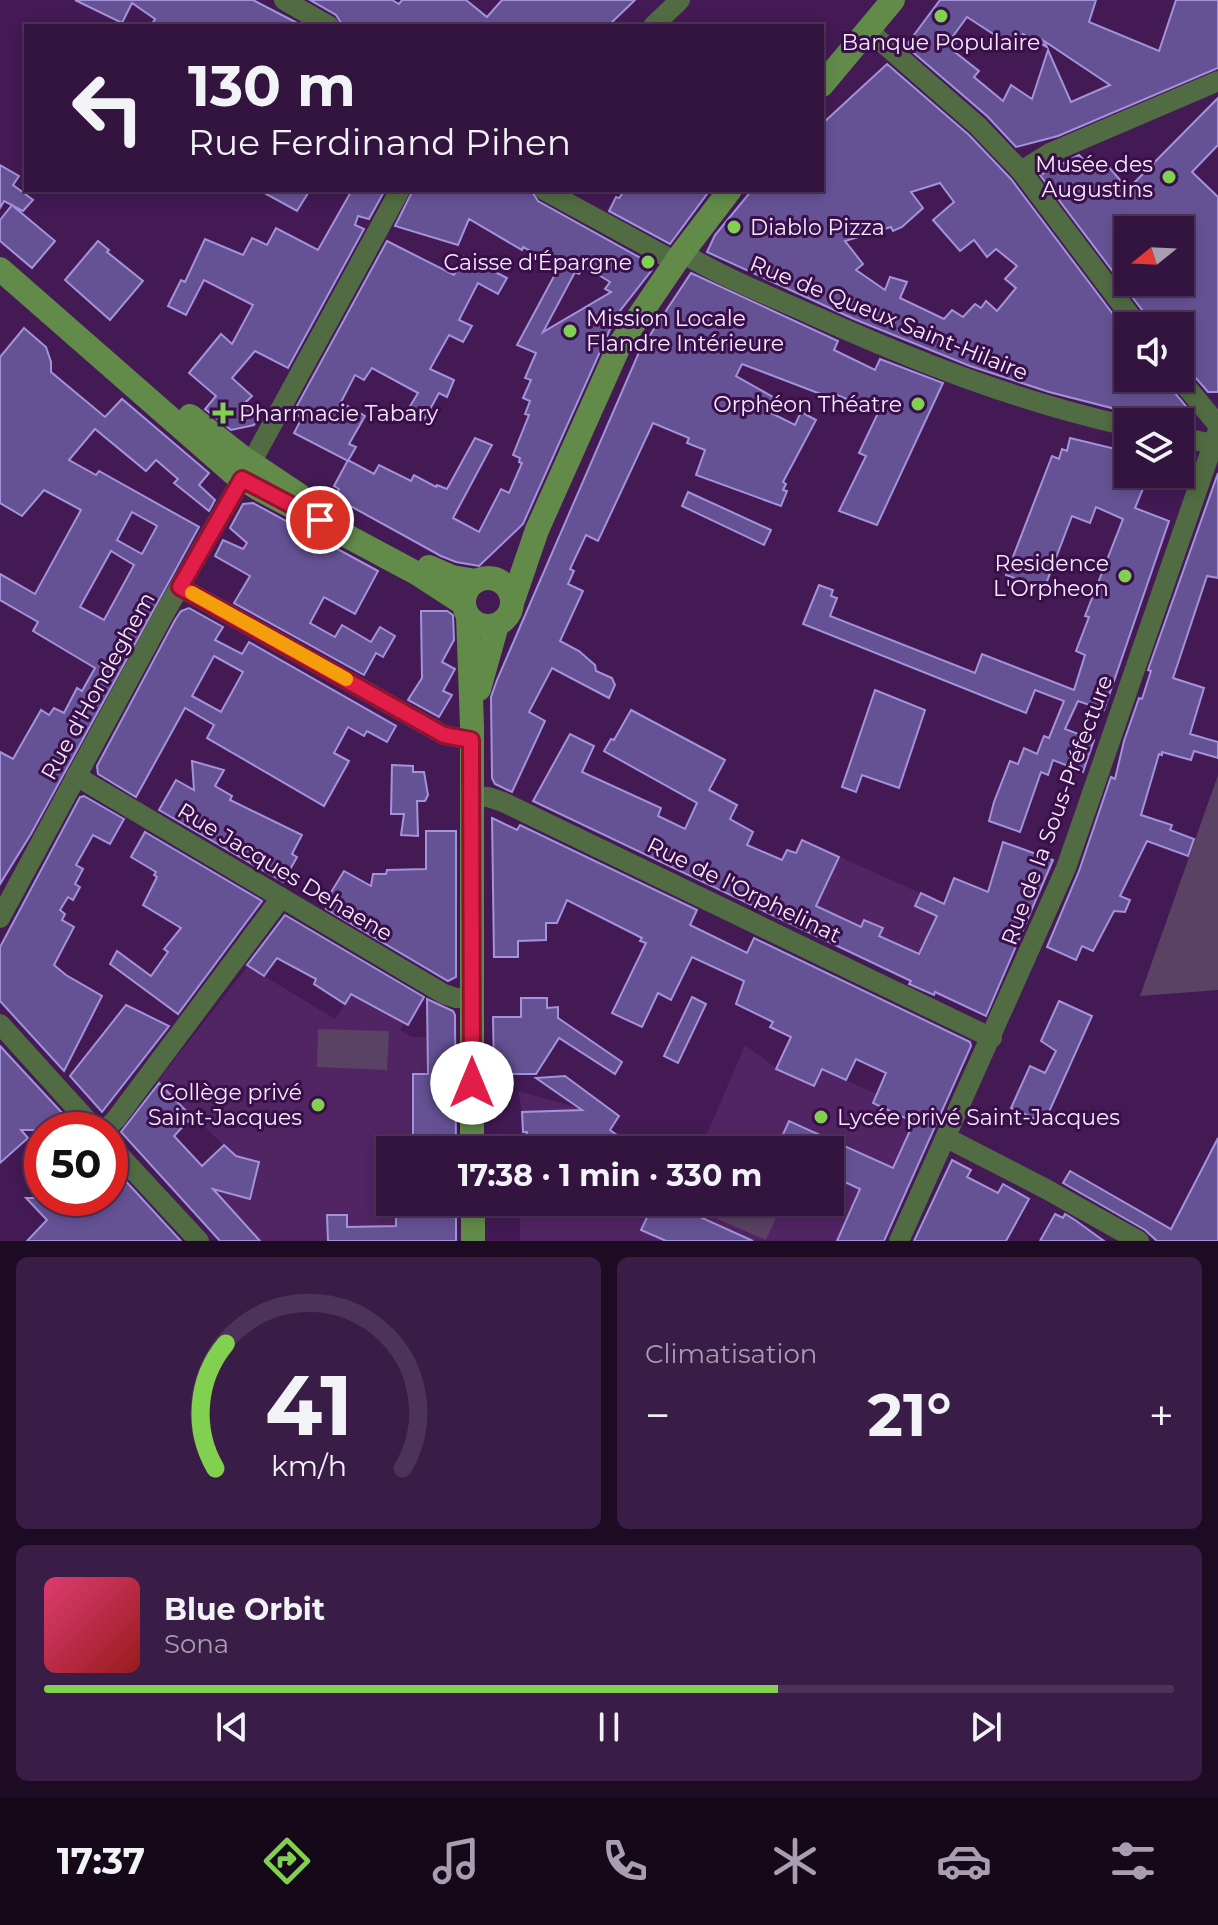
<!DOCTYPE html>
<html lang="fr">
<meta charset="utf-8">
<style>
body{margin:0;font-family:Montserrat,sans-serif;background:#3a1d46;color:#f1f3f6;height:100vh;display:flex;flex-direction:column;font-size:30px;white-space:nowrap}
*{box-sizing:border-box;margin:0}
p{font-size:26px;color:#a89eb0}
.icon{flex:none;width:44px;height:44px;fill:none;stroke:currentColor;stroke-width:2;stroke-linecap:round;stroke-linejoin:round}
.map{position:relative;height:1241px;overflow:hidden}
.details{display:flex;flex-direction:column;gap:16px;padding:16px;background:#1c0b23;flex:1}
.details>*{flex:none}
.banner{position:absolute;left:24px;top:24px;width:800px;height:168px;border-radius:0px;box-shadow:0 4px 12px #0003,0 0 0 2px #4d3359;background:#32143f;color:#f1f3f6;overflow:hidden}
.needle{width:52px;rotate:252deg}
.fabs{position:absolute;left:1114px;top:216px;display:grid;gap:16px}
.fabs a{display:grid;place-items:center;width:80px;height:80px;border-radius:0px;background:#32143f;box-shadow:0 4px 12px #0003,0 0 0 2px #4d3359;font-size:40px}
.speed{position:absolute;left:24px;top:1112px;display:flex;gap:16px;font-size:40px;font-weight:700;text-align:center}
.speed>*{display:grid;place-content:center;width:104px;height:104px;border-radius:50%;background:#32143f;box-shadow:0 4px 12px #0003,0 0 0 2px #4d3359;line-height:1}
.speed .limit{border:12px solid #d22;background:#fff;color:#111}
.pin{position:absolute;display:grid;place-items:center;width:68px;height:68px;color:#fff;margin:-34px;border:4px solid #fff;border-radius:50%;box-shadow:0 2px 8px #0007}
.me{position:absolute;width:88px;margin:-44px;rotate:0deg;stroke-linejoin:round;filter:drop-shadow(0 0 6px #0008)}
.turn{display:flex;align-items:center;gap:28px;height:168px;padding:0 32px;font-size:36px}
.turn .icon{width:104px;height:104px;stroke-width:2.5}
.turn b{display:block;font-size:56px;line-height:68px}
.big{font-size:60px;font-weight:700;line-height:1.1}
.details .card{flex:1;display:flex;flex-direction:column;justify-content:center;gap:12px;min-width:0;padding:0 28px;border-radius:12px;background:#3a1d46}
.details .dial{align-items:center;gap:0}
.dial svg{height:208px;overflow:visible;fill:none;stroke:#4d3359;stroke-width:7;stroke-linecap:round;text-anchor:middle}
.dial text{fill:#f1f3f6;stroke:none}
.song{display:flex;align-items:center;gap:24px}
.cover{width:96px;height:96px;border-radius:12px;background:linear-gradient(135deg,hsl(340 70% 55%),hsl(0 70% 35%))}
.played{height:8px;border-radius:4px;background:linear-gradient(90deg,#82d04f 65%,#4d3359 65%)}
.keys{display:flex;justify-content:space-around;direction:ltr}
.heat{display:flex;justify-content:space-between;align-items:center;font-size:44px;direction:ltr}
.details .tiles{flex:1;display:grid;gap:16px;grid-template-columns:1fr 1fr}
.card:last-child{grid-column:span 2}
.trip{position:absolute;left:376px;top:1136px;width:468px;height:80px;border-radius:0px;background:#32143f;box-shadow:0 4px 12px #0003,0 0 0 2px #4d3359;font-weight:700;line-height:80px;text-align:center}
.menu{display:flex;height:128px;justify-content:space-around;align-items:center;background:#140819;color:#a89eb0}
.menu .icon{width:56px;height:56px}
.menu .current{color:#82d04f}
.menu b{font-size:36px;color:#f1f3f6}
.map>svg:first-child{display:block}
.built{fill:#512463}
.green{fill:#594264}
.building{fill:#655295;stroke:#a492db;stroke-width:2;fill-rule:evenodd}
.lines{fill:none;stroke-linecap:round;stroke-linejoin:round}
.street{stroke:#516b42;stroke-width:20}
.secondary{stroke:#628b4a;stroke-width:24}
.route-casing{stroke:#92132f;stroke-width:20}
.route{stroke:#e11d48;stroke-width:14}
.slow{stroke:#f59e0b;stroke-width:14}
.poi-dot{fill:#82d04f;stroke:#390f49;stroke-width:3}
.labels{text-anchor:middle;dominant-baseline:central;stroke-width:6;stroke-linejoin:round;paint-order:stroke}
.poi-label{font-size:22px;fill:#f5e7fc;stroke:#390f49;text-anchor:end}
.street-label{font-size:22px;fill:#f5e7fc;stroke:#390f49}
</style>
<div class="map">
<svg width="1218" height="1241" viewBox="0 0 1218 1241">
<rect width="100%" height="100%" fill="#431a54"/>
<g class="built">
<path d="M802,840L947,905L922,986L767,912Z"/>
<path d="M248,966L335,1019L351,994L404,1022L400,1030L412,1037L455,1038L456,1150H390V1202H456V1241H220L191,1209L233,1154L157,1082Z"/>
<path d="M775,1018L832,1074L938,1121L884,1241H520V1202H830V1150H700L745,1045L776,1068L791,1037L770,1027Z"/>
<path d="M518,1091L579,1108L638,1150H521L522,1112Z"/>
</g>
<g class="green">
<path d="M1218,775V990L1140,996Z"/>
<path d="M318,1029L389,1031L387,1070L317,1067Z"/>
<path d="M700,1202H777L782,1204L766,1240L697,1210Z"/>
</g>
<g class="building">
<path d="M75,0H253L303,26H151L155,19L132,3L122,23Z"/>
<path d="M310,0H392L399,4L402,0H466L487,17L502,0H635L608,26H343L336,15Z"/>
<path d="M940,0H1096L1089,22L1159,51L1176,0H1218V68L1058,136L1016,147L987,116L908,48V43ZM967,17L1015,48L1023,34L1047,47L1044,41L1110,85L1071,102L1048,50L1032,99L1011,85L1003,101L974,77L979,71L951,49L956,43L951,39Z"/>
<path d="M887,64L969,135L1011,179L1128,334V378H1166L1169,386L1195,417L1191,426L1180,424V422L1140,421L1131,413L1049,392L970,366L854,319L707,252L715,235L752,190H822V124ZM940,183L954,202L933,220L960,251L974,240L987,257L996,249L1017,266L1005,279L1016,288L997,311L986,301L981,308L975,304L963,317L952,310L944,319L900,298L907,282L890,277L885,290L856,270L863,264L845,241L891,227L893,231L902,227L923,208L911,192Z"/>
<path d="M1218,98V145L1192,172L1218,197V392H1208L1189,370L1180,365V326H1151L1148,318L1040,175L1079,155L1096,172L1107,165L1128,189ZM1128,230H1180V282H1128Z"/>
<path d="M0,165L19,176L13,185L33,200L23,211L13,206L55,241L32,268L0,241V220L12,205L4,201L0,208Z"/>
<path d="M259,190H310L297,211Z"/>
<path d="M352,190H385L369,219L358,216L355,225L364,229L288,368L255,351L232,378L252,396L246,402L260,413L254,425L231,430L205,409L216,396L189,373L221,334L232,344L253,305L204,280L186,315L168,306L181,280L185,282L205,239L243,255L252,238L267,245L276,228L318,250Z"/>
<path d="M413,190H531L538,201L655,266L616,316L523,524L479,566L456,562L441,556L334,497L339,489L334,486L348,460L374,474L379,465L411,481L414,475L436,487L437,485L447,489L475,438L492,445L453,518L479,532L501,489L509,493L522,463L519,462L520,458L513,455L529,415L525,414L530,401L523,398L531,380L525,378L536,353L517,345L559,267L523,247L522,250L469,219L458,245L395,226ZM584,266L610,282L605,289L611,292L543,332L575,272L579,274Z"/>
<path d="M625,190H710L670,244L609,211L616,197L619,198Z"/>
<path d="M98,241L109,250L107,252L143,281L110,320L65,280Z"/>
<path d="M387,241L454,275L464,256L507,278L498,294L478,283L459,320L472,326L463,342L449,335L430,369L454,380L447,397L439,393L423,422L406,413L418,393L372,368L364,380L355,375L341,402L365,416L349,444L356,447L348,461L294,433L302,418L293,413Z"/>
<path d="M691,273L838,341L834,350L875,370L880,359L943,383L877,525L839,511L866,456L859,453L878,413L833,393L831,398L742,364L736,376L773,397L765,410L795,425L801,412L816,420L783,482L786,484L783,490L787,491L781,506L696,475L705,450L687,443L689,438L653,423L598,541L586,535L570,569L574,571L568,584L583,591L560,641L579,651L595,665L596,671L612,678L615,685L609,698L552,668L529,712L545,721L512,792L495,784L492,778L491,697L497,680L640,350Z"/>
<path d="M24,328L46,347L51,362V372L105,417L122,399L209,473L199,485L215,500L209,511L174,483L178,479L156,460L146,471L95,429L69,460L96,475L99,471L199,527L31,834L0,884V752L13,759L41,710L49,715L54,708L64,713L77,688L82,691L95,668L33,631L38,622L0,600V574L35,594L81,510L44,490L22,516L0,503V357ZM132,512L157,526L142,554L117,540ZM111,551L134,565L104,620L80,607Z"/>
<path d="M1070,438L1128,452V474H1149L1135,508L1169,521L1104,710L1078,701L1065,729L1094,740L1083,772L1053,760L1048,775L1041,772L1020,832L989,821L994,802L1010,761L1018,764L1024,748L1037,754L1044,736L1049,738L1064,701L1035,690L1026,713L803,624L819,585L833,590L831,596L837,598L830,616L975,673L982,654L1074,690L1085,655L1076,651L1089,617L1085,616L1123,519L1096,507L1090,523L1072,516L1044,589L1006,575L1052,456L1059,459L1062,449L1067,451Z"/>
<path d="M1218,473V578L1207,576L1173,678L1204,688L1190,734L1218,742V758L1194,751L1191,760L1162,752V755L1159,754L1141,815L1172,825L1170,830L1194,839L1188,856L1147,841L1120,896L1130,900L1125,912L1114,911L1093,951L1082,946L1076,960L1047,947L1079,871L1111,777L1115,779L1124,741L1139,698L1142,699L1151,671L1148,670Z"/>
<path d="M688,492L771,530L764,545L682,506Z"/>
<path d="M253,503L378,571L355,614L324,597L310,623L335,637L342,625L371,642L380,627L395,636L383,657L376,653L364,675L234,603L250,576L215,556L223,540L243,549L247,543L230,528L243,504Z"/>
<path d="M189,608L223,627L215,640L242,654L249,642L396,726L387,742L367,731L364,736L348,727L334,753L349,761L324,806L207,738L214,725L185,708L136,797L98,774L97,766L175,620L181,611ZM214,656L243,672L221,712L192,696Z"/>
<path d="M421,611H447L453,615L454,640L442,662L455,669L443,691L452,695L439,717L408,700L422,678Z"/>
<path d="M875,690L925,710L899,788L862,775L856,792L842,787Z"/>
<path d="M631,710L725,760L709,790L737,805L730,819L753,832L747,845L782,860L787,850L796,853L802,840L839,857L816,906L861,927L864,920L883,928L879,936L919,954L937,916L915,906L921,893L944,904L954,878L988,892L1003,842L1053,860L986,1016L935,992L934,995L909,984L911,981L533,801L570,734L594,746L582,772L661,808L658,816L685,829L697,803L604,751L611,739L614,740Z"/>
<path d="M192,761L224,770L215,786L232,796L230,800L302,835L292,854L297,857L283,882L159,810L176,780L194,790Z"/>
<path d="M392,765L413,766V772H424L428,795L425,801H417L418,836L401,835L404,814H391Z"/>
<path d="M84,796L124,819L110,844L93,835L76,865L83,869L75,884L80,887L73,900L68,897L60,910L65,914L62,920L74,927L54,965L66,975L102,996L64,1071L0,1001V947L80,797Z"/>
<path d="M492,818L517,830L520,825L697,910L690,925L747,953L754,938L970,1042L971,1046L884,1241H837L860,1189L830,1175V1150H776L789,1121L893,1168L914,1122L873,1103L886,1073L856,1059L846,1080L822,1069L814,1086L776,1069L791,1037L770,1027L773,1022L736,1004L744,981L692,957L671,1000L658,993L642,1027L612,1013L646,943L640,941L642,938L567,900L557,923H546V940L518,941V957H494Z"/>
<path d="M426,831H456V977L448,981L326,909L333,897L330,894L344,871L371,886L373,874H386L387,870L426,869Z"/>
<path d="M145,832L262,901L178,1014L110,964L117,951L151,976L168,952L164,949L181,928L143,905L157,877L154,875L156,872L131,857Z"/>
<path d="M285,915L424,997L408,1025L351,994L345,1004L314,984L316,979L277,958L264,976L247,965Z"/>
<path d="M692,997L706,1004L678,1063L664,1056Z"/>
<path d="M521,998H547V1008L558,1007V1018L622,1062L615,1074L559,1038L536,1074H494L493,1017H521Z"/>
<path d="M427,999L453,1011L455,1015L456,1150H413V1074H428Z"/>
<path d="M1059,1001L1092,1016L1044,1123L1011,1108L1030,1066L1045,1073L1056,1051L1041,1041Z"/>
<path d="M126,1005L169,1026L102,1112L70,1076Z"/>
<path d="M0,1046L78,1130H21L28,1138L0,1163Z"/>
<path d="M565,1076L619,1116L610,1130L638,1150H523L527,1132H523L522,1112L582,1110L536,1078Z"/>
<path d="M159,1083L192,1117L174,1136L202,1166L224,1145L236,1156L259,1162L250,1199L213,1189L260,1241H220L121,1132Z"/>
<path d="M1218,1138V1241H1157L1145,1230L1063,1183L1070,1171L1171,1229Z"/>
<path d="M952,1160L971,1170L967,1177L998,1193L1003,1184L1029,1199L1006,1241H914Z"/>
<path d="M110,1164L181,1241H27L47,1220L26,1198H110Z"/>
<path d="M414,1202H456V1241H328L327,1215H347V1227L396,1226V1214H414Z"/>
<path d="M659,1202H667L753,1241H666L641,1230L653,1205Z"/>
<path d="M1055,1214L1063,1218L1065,1214L1075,1220L1104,1241H1040Z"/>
</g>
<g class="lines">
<g class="street">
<path d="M284,0L329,26"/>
<path d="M653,26L680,0"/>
<path d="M869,31L978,126L1021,171L1138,326"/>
<path d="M1021,171L1050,153L1218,81"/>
<path d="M544,190L676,262"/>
<path d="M682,253C723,277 767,295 810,314C915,361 1015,401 1128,426"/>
<path d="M1179,378L1218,425"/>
<path d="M1180,437L1213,444"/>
<path d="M251,463L400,190"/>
<path d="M180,587L444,735L471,740"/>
<path d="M76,776L444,994L456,998H472"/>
<path d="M471,796L488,797L503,802L992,1038"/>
<path d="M0,918L164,614L242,479"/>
<path d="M0,1024L96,1130"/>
<path d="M105,1130L116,1119L281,898"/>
<path d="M947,1138L1046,1189L1139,1241"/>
<path d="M110,1145L199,1241"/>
<path d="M899,1241L1066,868L1218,430"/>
</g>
<g class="secondary">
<path d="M822,85L893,0"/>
<path d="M0,269L233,473L259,489L418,574L464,604"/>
<path d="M190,416L242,457L299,495"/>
<path d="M429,567L452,577L476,581"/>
<circle cx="488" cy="602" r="24"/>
<path d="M513,600L537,530L620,344L682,253L730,190"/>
<path d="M468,616L472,726V1150"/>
<path d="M479,689L497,625"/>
<path d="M473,1202V1241"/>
</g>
</g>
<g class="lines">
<g class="route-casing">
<path id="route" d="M320,520L242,479L180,587L444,735L471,740L472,1083"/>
</g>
<use href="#route" class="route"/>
<path class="slow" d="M192,593L346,679"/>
</g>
<g class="poi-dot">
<circle cx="941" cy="16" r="8"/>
<circle cx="1169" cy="177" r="8"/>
<circle cx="734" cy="227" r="8"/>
<circle cx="648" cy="262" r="8"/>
<circle cx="570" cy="331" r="8"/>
<circle cx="918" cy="404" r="8"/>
<path d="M219 401h8v8h8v8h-8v8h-8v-8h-8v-8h8z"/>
<circle cx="1125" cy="576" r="8"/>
<circle cx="318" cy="1105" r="8"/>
<circle cx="821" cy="1117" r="8"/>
</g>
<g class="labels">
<g class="poi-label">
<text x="941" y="42" text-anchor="middle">Banque Populaire</text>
<text x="1153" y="164">Musée des<tspan x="1153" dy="25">Augustins</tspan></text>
<text x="750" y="227" text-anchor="start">Diablo Pizza</text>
<text x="632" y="262">Caisse d'Épargne</text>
<text x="586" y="318" text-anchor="start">Mission Locale<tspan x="586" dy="25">Flandre Intérieure</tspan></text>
<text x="902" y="404">Orphéon Théatre</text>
<text x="239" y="413" text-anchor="start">Pharmacie Tabary</text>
<text x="1109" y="563">Residence<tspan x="1109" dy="25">L'Orpheon</tspan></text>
<text x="302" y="1092">Collège privé<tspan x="302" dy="25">Saint-Jacques</tspan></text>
<text x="837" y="1117" text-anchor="start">Lycée privé Saint-Jacques</text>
</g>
<g class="street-label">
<text transform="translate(889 318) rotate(22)">Rue de Queux Saint-Hilaire</text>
<text transform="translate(98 686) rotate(-61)">Rue d'Hondeghem</text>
<text transform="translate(1057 810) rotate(-70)">Rue de la Sous-Préfecture</text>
<text transform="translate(285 872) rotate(31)">Rue Jacques Dehaene</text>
<text transform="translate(744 890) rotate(26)">Rue de l'Orphelinat</text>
</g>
</g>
</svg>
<div class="fabs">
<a><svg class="needle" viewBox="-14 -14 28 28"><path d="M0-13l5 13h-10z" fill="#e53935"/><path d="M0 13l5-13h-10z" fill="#a89eb0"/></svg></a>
<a><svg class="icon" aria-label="sound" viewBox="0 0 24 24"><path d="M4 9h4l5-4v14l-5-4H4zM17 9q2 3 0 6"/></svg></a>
<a><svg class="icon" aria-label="layers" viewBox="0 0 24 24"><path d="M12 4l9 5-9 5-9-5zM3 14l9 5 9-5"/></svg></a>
</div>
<div class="speed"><div class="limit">50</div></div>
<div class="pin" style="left:320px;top:520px;background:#d93025"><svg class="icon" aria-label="arrive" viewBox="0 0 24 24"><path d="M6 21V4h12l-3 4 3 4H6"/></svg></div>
<svg class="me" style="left:472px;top:1083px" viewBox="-20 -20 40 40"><circle r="19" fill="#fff"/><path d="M0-13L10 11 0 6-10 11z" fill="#e11d48"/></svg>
<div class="trip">17:38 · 1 min · 330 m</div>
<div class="banner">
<div class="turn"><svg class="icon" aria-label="left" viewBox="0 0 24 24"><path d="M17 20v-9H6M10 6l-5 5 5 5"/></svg><div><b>130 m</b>Rue Ferdinand Pihen</div></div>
</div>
</div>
<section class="details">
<div class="tiles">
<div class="card dial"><svg viewBox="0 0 100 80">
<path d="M14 69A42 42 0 1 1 86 69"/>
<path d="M14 69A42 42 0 0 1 18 21" stroke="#82d04f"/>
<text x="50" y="56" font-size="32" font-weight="700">41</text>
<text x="50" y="72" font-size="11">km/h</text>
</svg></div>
<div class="card"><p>Climatisation</p>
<div class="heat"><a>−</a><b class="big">21°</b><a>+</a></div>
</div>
<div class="card">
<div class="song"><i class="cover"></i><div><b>Blue Orbit</b><p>Sona</p></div></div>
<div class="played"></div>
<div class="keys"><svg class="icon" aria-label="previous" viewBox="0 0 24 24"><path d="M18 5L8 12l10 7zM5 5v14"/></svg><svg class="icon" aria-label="pause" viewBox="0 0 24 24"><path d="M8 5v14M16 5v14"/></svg><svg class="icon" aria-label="next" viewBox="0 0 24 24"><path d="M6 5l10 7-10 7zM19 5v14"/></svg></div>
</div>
</div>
</section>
<nav class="menu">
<b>17:37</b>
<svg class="icon current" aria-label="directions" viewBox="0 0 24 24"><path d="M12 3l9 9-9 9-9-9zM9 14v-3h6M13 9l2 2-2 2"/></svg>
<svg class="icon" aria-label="music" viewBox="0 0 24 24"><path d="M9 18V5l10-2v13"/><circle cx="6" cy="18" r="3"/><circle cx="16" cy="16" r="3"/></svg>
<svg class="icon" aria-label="phone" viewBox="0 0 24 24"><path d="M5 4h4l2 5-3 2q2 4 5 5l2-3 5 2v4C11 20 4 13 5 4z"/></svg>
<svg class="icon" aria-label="climate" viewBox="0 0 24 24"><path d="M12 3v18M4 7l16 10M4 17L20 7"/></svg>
<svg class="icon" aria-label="car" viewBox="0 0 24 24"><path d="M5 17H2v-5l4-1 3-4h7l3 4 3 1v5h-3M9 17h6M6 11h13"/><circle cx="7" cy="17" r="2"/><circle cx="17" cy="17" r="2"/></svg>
<svg class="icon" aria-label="filters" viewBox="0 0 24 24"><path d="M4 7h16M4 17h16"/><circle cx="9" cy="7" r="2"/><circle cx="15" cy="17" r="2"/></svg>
</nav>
